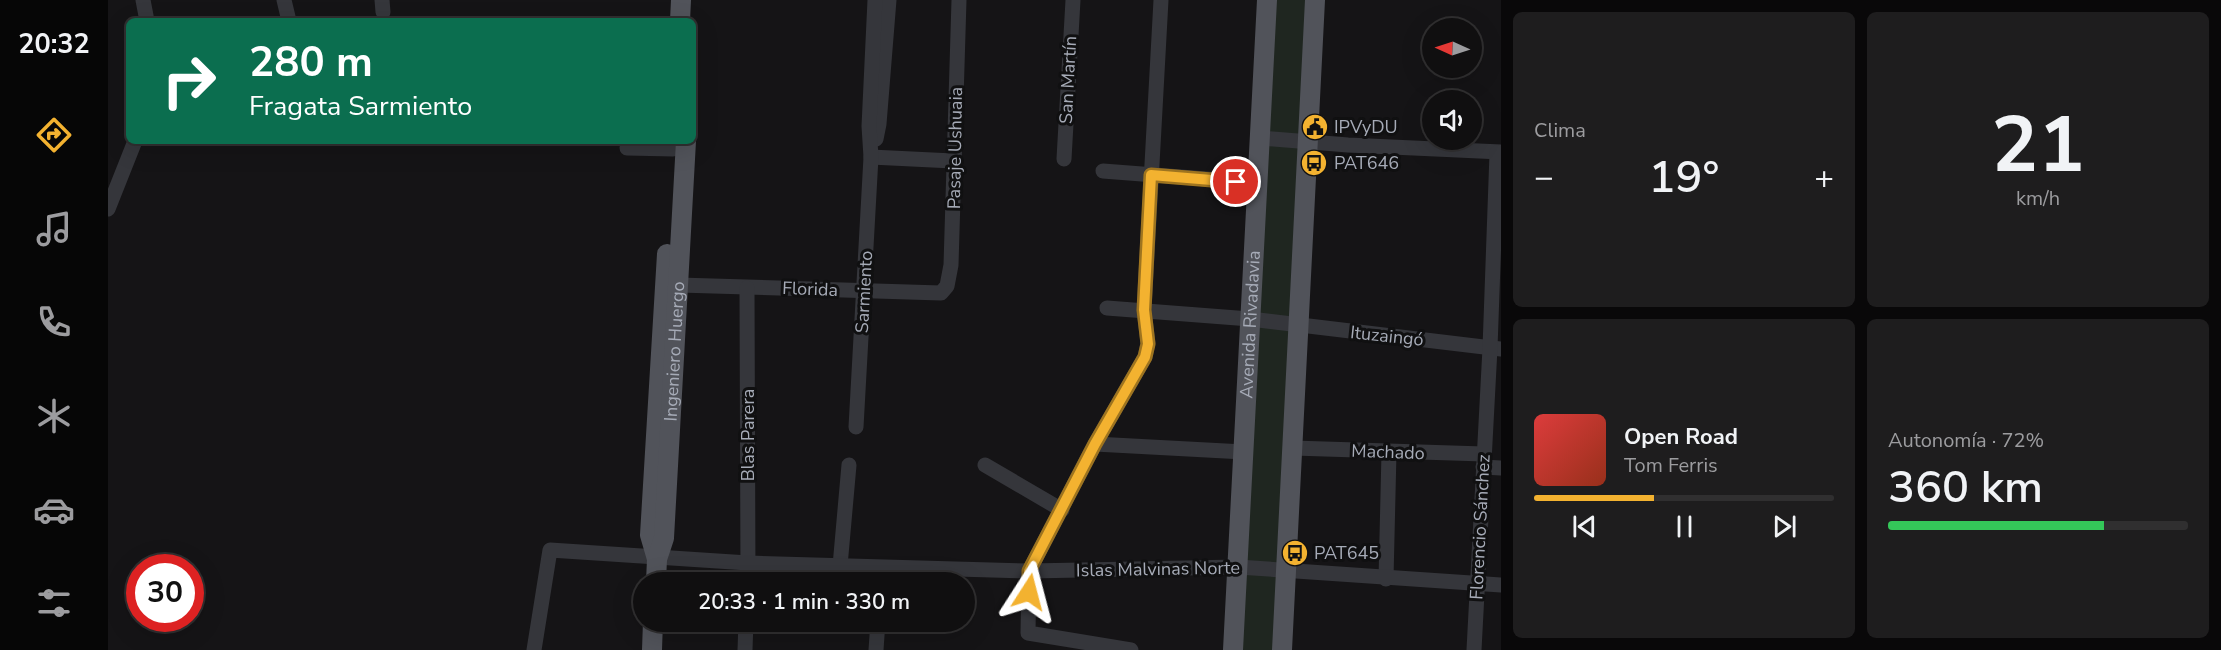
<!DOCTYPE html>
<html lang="es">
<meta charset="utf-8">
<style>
body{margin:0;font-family:"Nunito Sans",sans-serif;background:#1e1d1e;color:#f1f3f6;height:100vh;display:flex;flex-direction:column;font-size:22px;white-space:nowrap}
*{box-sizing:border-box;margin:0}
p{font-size:20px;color:#9c9c9f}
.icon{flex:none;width:33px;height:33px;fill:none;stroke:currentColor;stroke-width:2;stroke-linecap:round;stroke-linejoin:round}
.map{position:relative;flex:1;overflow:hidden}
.panel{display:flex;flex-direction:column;gap:12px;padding:12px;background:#090809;width:720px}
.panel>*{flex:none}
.banner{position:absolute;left:18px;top:18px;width:570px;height:126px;border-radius:9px;box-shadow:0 6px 24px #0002,0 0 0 2px #302f30;background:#0b6e4f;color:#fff;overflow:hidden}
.needle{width:39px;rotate:273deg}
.tools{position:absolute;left:1314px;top:18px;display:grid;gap:12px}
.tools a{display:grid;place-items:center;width:60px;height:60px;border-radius:50%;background:#100f10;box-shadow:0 6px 24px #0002,0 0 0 2px #302f30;font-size:30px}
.speed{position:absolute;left:18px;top:554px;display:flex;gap:12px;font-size:30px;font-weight:700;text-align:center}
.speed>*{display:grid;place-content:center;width:78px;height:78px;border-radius:50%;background:#100f10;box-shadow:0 6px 24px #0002,0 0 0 2px #302f30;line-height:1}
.speed .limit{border:9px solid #d22;background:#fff;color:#111}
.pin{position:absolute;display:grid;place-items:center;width:51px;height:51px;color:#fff;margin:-26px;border:3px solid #fff;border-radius:50%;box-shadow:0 2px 6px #0007}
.me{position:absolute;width:66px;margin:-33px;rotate:9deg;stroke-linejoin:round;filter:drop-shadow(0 0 4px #0008)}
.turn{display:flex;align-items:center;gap:21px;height:126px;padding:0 24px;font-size:27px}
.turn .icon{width:78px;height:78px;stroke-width:2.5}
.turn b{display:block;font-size:42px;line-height:51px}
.big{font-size:45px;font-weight:600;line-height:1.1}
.panel .widget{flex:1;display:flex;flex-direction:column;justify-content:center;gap:9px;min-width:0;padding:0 21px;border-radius:9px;background:#1e1d1e}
.panel .dial{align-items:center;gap:0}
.dial b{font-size:78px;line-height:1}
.song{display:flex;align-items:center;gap:18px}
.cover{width:72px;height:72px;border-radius:9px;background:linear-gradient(135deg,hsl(0 70% 55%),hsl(10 70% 35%))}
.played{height:6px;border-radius:3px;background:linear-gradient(90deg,#f3b230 40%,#302f30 40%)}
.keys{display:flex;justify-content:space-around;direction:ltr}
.heat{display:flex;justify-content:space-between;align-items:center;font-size:33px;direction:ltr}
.charge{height:9px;border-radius:4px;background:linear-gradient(90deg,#34c759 72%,#302f30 0)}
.panel .tiles{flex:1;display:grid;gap:12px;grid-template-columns:repeat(2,1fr)}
.trip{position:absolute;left:525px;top:572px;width:342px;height:60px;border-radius:30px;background:#100f10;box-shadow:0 6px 24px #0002,0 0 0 2px #302f30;font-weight:600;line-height:60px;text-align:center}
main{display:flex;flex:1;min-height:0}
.tab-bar{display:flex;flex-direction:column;width:108px;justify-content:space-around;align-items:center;background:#060606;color:#9c9c9f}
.tab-bar .icon{width:42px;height:42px}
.tab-bar .on{color:#f3b230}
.tab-bar b{font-size:27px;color:#f1f3f6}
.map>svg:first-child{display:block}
.green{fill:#1f2620}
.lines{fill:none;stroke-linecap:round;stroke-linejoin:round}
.minor{stroke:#35363b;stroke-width:15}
.major{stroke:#51535a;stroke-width:20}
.route-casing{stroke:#9e741f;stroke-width:15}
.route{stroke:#f3b230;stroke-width:10}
.labels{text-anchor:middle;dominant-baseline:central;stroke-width:6;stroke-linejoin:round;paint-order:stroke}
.street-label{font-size:18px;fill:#a6abb7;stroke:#101011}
.poi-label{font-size:18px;fill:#a6abb7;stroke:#101011;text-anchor:start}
</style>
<main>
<nav class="tab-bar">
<b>20:32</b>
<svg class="icon on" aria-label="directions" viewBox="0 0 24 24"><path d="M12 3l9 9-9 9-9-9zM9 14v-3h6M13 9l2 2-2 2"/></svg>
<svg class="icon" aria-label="music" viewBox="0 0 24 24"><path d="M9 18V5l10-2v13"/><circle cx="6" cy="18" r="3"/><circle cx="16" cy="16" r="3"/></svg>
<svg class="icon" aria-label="phone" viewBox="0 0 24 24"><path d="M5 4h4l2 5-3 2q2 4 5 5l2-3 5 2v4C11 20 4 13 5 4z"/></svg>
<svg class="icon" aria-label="climate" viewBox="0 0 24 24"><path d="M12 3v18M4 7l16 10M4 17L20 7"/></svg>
<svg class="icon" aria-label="car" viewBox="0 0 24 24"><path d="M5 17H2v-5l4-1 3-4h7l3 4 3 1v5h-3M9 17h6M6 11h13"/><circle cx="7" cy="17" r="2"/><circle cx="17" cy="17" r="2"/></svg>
<svg class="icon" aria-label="filters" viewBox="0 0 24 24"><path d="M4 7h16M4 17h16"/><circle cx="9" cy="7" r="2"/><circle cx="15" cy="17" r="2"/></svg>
</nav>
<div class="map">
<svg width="1393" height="650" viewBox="0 0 1393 650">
<rect width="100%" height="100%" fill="#151416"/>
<path class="green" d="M1159,0H1207L1174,650H1125Z"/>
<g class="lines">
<g class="minor">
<path d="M35,0L39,21"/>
<path d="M176,0L181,21"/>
<path d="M274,0L275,12"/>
<path d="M1152,138L1240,145L1393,152"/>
<path d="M768,139L771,124L781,0"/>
<path d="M519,148L565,149"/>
<path d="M763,157L845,161"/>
<path d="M956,159L965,0"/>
<path d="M995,171L1150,183"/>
<path d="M0,209L27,141"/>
<path d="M571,285L833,293L839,286L843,265L851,0"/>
<path d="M639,288L640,582"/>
<path d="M999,308L1142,319L1393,349"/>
<path d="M748,427L763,157L761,126L767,0"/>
<path d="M987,444L1136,452"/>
<path d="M1185,448L1376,454"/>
<path d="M877,465L954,510"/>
<path d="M1375,467L1393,468"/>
<path d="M732,566L741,465"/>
<path d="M1278,579L1281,452"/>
<path d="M426,650L442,550L640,563L921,571L1130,567L1393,585"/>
<path d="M637,650L638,621"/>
<path d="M768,650L770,621"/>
<path d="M1023,650L920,633L921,571L987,444L1037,357L1040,343L1036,310L1053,0"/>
<path d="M1366,650L1382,348L1389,153"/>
</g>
<g class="major">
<path d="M572,21L573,0"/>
<path d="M549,559L542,535L559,254"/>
<path id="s1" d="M548,582L549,559L556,538L578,141"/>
<path d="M544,650L545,621"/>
<path id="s2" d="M1125,650L1159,0"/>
<path d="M1174,650L1207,0"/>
</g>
</g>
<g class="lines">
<g class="route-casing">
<path id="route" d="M921,592V571L987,444L1037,357L1040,344L1036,310L1043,175L1128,182"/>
</g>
<use href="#route" class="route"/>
</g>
<defs>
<g id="civic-disc" transform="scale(1.35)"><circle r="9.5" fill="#f3b230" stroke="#101011"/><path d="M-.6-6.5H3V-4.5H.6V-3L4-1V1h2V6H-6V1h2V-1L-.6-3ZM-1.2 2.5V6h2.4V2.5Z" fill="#111"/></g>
<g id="bus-disc" transform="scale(1.35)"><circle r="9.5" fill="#f3b230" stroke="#101011"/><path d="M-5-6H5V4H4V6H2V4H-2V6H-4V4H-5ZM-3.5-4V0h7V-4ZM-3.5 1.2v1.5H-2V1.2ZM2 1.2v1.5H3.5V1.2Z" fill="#111"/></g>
</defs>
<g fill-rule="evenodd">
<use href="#civic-disc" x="1207" y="127"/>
<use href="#bus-disc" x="1206" y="163"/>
<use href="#bus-disc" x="1187" y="553"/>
</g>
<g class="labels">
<g class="street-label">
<text transform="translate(960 80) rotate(-87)">San Martín</text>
<text transform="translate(847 148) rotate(-89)">Pasaje Ushuaia</text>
<text transform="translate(702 289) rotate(2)">Florida</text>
<text transform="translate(756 292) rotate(-87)">Sarmiento</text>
<text stroke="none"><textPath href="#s2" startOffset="326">Avenida Rivadavia</textPath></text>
<text transform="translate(1279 336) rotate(6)">Ituzaingó</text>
<text stroke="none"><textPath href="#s1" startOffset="232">Ingeniero Huergo</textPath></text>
<text transform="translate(640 435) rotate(-90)">Blas Parera</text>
<text transform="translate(1280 452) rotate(2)">Machado</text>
<text transform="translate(1372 527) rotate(-87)">Florencio Sánchez</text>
<text transform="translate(1050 569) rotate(-1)">Islas Malvinas Norte</text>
</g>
<g class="poi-label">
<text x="1226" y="127">IPVyDU</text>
<text x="1226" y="163">PAT646</text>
<text x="1206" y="553">PAT645</text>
</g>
</g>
</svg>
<div class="tools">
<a><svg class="needle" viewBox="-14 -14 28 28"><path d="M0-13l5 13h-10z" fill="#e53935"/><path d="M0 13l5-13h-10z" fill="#9c9c9f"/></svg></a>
<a><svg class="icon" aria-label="sound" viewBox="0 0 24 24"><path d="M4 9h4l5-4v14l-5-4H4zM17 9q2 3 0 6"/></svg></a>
</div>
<div class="speed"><div class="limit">30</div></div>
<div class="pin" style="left:1128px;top:182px;background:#d93025"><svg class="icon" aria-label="arrive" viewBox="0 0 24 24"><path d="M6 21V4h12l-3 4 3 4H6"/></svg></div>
<svg class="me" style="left:921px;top:592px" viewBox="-20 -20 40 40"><path d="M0-17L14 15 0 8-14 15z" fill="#f3b230" stroke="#fff" stroke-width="4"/></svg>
<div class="trip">20:33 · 1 min · 330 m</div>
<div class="banner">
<div class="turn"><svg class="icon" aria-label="right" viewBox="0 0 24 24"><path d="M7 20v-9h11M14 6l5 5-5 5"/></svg><div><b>280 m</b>Fragata Sarmiento</div></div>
</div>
</div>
<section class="panel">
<div class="tiles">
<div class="widget"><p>Clima</p>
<div class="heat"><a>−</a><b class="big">19°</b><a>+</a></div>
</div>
<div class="widget dial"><b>21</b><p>km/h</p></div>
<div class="widget">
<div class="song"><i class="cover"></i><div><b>Open Road</b><p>Tom Ferris</p></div></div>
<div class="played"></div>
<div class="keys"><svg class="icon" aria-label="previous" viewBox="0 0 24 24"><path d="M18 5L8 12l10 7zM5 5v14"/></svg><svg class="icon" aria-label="pause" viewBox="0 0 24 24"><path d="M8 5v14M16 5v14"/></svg><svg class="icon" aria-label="next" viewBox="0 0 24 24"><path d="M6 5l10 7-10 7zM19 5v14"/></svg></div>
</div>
<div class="widget"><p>Autonomía · 72%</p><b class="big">360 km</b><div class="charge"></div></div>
</div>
</section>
</main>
